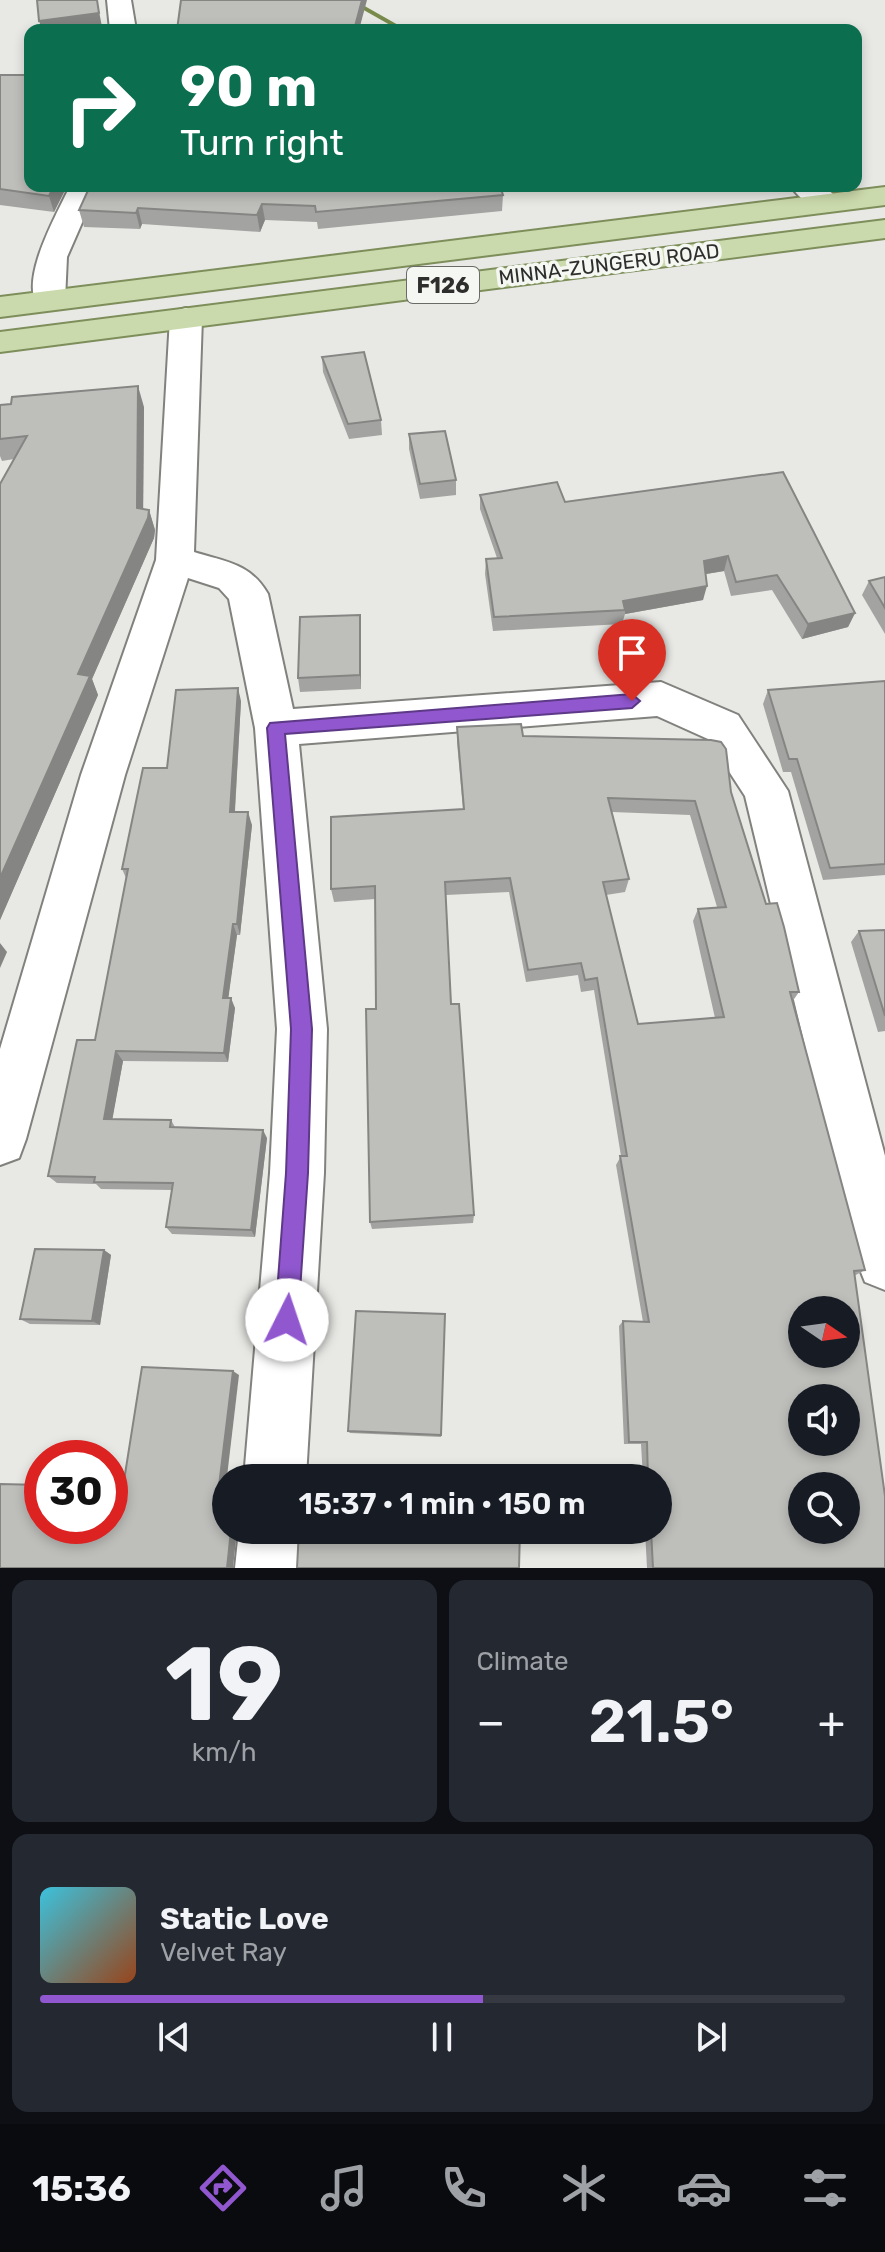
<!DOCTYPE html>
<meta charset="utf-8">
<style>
body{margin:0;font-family:Rubik,sans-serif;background:#242831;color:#f1f3f6;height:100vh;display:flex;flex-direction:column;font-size:30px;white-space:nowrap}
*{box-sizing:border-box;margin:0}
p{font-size:26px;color:#9ea1a6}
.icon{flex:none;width:44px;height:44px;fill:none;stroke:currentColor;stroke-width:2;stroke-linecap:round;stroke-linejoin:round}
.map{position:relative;height:1568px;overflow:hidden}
.sheet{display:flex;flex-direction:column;gap:12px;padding:12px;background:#0d0f14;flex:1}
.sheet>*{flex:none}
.guide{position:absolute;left:24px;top:24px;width:838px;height:168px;border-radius:16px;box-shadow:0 4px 12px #0003;background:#0b6e4f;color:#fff;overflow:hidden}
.needle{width:52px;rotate:103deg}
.tools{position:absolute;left:788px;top:1296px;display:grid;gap:16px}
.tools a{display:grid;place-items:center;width:72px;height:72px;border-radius:50%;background:#171b24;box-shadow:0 4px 12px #0003;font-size:40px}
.speed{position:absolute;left:24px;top:1440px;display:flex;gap:16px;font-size:40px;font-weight:700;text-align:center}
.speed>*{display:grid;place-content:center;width:104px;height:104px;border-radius:50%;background:#171b24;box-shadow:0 4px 12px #0003;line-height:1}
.speed .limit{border:12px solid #d22;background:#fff;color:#111}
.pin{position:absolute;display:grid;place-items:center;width:68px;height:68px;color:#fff;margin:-82px -34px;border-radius:50% 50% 50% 0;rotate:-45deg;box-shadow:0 0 8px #0007}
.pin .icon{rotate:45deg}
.me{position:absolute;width:88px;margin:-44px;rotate:4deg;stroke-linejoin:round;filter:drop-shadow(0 0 6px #0008)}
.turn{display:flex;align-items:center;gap:28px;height:168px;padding:0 24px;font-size:36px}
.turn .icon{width:104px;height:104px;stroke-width:2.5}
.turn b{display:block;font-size:56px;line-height:68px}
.big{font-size:60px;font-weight:600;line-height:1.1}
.sheet .card{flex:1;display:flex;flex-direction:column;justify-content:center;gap:12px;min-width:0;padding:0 28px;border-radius:16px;background:#242831}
.sheet .dial{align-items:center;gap:0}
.dial b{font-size:104px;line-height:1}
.song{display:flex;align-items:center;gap:24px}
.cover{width:96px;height:96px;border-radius:12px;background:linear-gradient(135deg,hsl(190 70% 55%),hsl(20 70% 35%))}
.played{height:8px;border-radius:4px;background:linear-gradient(90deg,#9057cf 55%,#363941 55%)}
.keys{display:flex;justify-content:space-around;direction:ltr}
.heat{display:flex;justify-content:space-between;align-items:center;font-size:44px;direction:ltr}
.sheet .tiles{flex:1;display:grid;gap:12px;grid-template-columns:1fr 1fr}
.card:last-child{grid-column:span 2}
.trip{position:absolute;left:212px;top:1464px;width:460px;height:80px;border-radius:40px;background:#171b24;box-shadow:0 4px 12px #0003;font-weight:600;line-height:80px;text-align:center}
.dock{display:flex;height:128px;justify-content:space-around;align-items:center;background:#090b0e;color:#9ea1a6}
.dock .icon{width:56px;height:56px}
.dock .active{color:#9057cf}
.dock b{font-size:36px;color:#f1f3f6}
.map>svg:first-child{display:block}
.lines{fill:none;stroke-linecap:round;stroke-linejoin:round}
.stream{fill:#788b4b;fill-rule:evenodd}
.minor-casing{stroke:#81827e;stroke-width:4}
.major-casing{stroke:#7e8e5b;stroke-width:4}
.minor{fill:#fff;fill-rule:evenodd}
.major{fill:#cbdaac;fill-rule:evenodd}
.wall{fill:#a3a4a1;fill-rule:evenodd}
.shaded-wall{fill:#858683}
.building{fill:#bebfbb;stroke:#858683;stroke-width:2;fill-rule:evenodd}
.route{fill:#9057cf;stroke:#5e3987;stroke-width:2}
.labels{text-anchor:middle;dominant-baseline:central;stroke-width:7;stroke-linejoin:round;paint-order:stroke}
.far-street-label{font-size:20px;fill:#2e2f2d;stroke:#f5f7f3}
.shield{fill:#f5f7f3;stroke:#6a6b68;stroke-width:2}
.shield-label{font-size:22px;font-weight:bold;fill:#2e2f2d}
</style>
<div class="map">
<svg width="885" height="1568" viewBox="0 0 885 1568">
<rect width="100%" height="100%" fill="#e8e9e5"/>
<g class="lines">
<path class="stream" d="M346,0H354L407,30H399Z"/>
<g class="minor-casing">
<g id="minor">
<path d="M107,0H131L136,30H110Z"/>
<path d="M70,186H98L67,257L65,300L60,307L49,310L38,307C19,279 57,214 70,186Z"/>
<path d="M791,186H824L843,203L838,209C820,214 801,202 791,186Z"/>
<path d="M186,308L197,311L202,318L194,552C226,562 250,563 268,594L293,709L661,682L738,715L788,791L885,1156V1290L865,1282L857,1262L745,796L708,739L657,716L299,744L327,1029L324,1173L306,1478H244L270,1173L277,1029L255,728L229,599L219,588L188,578L125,775L26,1139L19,1158L0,1165V1049L81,775L156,560L170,318L175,311Z"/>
<path d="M239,1530H301L299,1568H235Z"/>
</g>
</g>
<g class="major-casing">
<g id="major">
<path d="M885,187V205L0,317V297Z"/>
<path d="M885,220V238L0,352V332Z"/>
</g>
</g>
<use href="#minor" class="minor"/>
<use href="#major" class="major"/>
</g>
<g class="wall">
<path d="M0,75L30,186H67L54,212L0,205Z"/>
<path d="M503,195L502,211L318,229L317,222L265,220L260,232L142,224L140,229L84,227L79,210Z"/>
<path d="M322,357L381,420L382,435L349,439L323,372Z"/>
<path d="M0,405L144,407L143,509L149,510L155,530L154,538L92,679L98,695L0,920V484L14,459L2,461L0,456Z"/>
<path d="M409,434L456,480V495L420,499L409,449Z"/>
<path d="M783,472L855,613L848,627L802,639L772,590L731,596L724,571L706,574L703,600L625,614L622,624L493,631L485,574L486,559L497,558L480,509V495L565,502Z"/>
<path d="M885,577V634L862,595L869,581Z"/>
<path d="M360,615L361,689L300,692L298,678Z"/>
<path d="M885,681V875L823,880L791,772H783L763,704L768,690Z"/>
<path d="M241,701L235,812L252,825L240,935H237L228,998L235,1008L228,1062L123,1061L112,1119L171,1120L175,1127L267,1138L255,1237L172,1234L166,1227L172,1190L101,1189L96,1184L57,1183L48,1176L95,1040L126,878L122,869L167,768Z"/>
<path d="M457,727L523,736L731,792L766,904L799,992L792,1002L865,1270L854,1276L885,1568H647L645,1530H658V1478H643L641,1444H624L619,1326L623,1321L643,1322L616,1165L621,1156L594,990L581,992L578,975L526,982L509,892L446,895L451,1004L474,1215L473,1223L372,1229L370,1222L376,1009L375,899L334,902L331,889L463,809L457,742ZM612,812L690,815L717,907L698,909L693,921L715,1018L638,1024L606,895L625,892L629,879Z"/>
<path d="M885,930V1031L878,1032L851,942L859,931Z"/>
<path d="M104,1250L111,1255L100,1325L30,1324L20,1319Z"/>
<path d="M445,1314L441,1437L350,1433L348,1431Z"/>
</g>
<g class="shaded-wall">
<path d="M97,0L102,27L75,30H42L39,21Z"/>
<path d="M362,0H367L359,30H354Z"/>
<path d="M54,186H67L54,212L49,196Z"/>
<path d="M262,204L265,220L260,232L257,215Z"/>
<path d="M138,208L142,224L140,229L136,213Z"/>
<path d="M138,386L144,407L143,529L137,508Z"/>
<path d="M149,510L155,530L154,538L92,679L98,695L0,920V878L78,674Z"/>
<path d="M728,556L724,571L700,575L704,561Z"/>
<path d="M707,586L703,600L625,614V610L623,601Z"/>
<path d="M855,613L848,627L802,639L808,624Z"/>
<path d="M360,615L361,629V689L360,675Z"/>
<path d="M238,688L241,701L234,824L230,812Z"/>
<path d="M248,812L252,825L240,935L237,924Z"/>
<path d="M233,924L237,935L227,1008L223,998Z"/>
<path d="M0,943L7,952L0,968Z"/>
<path d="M231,998L235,1008L228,1062L224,1053Z"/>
<path d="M116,1051L123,1061L111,1127L104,1119Z"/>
<path d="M263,1130L267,1138L255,1237L251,1230Z"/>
<path d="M104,1250L111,1255L100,1325L92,1321Z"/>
<path d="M233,1371L239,1375L224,1502H217Z"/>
<path d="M231,1530H237L233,1568H227Z"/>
</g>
<g class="building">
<path d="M37,0H97L99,13L39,21Z"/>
<path d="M181,0H362L354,30H177Z"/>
<path d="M0,75H30V186H54L49,196L0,189Z"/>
<path d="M90,186H500L503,195L316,212L315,206L262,204L257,215L138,208L136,213L79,210Z"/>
<path d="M364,352L381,420L348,424L322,357Z"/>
<path d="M138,386L137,508L149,510L148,518L78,674L90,676L0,878V484L27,436L0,439V405L11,404L12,397Z"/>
<path d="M445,431L456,480L420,484L409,434Z"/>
<path d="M783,472L855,613L808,624L777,575L736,582L728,556L704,561L707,586L623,601L625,610L494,617L486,559L502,558L480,495L557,482L565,502Z"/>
<path d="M885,577V608L869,581Z"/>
<path d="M360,615V675L298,678L300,617Z"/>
<path d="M885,681V864L830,868L797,759H789L768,690Z"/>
<path d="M238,688L230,812H248L237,924H233L223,998H231L224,1053L116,1051L104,1119L171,1120L170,1127L263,1130L251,1230L166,1227L173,1183L94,1182L95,1177L48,1176L77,1040H95L128,869H122L143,768H167L176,690Z"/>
<path d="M521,724L523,736L711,740L721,742L726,749L731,792L766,904L777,903L784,927L799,992H790L865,1270L854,1271L885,1496V1568H653L651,1530H658V1478H648L647,1442H629L623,1321L649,1322L620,1156H627L597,978L585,980L581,963L528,970L510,878L445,882L451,1004H459L474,1215L370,1222L366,1009H376L375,886L331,889V817L464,809L457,727ZM608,798L695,801L726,907L698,909L724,1017L638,1024L603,882L629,879ZM802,1310H846V1354H802ZM802,1398H846V1442H802ZM802,1486H846V1530H802Z"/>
<path d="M885,930V1016L859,931Z"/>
<path d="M35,1249L104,1250L92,1321L20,1319Z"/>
<path d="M356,1311L445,1314L441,1435L348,1431Z"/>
<path d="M142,1367L233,1371L217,1502H226V1530H231L227,1568H0V1484L42,1485V1526H110V1486L123,1487Z"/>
<path d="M299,1530H520L519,1568H297Z"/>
</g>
<path class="route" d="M632,694L640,701L632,708L285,734L312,1029L308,1173L298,1320L295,1328L287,1332L278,1328L275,1320L286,1173L291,1029L267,728L270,723Z"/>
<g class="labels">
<g class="far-street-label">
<text transform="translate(609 264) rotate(-7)">MINNA-ZUNGERU ROAD</text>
</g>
<rect class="shield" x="407" y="267" width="72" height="36" rx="6"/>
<g class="shield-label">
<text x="443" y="285">F126</text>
</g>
</g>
</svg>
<div class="tools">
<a><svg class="needle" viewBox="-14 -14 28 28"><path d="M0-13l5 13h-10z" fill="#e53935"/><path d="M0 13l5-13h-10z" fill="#9ea1a6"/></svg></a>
<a><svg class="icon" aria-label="sound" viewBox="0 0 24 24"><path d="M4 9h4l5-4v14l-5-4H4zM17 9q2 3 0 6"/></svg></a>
<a><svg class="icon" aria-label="search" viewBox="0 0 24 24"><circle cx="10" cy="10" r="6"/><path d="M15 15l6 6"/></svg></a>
</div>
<div class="speed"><div class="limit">30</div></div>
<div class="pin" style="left:632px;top:701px;background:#d93025"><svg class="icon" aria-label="arrive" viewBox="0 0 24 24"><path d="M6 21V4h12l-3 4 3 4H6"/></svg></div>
<svg class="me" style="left:287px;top:1320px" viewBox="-20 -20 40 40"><circle r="19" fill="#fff"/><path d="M0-13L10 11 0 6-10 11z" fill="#9057cf"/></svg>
<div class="trip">15:37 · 1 min · 150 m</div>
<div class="guide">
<div class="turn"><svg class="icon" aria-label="right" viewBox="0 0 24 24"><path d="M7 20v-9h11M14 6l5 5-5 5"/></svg><div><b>90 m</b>Turn right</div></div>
</div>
</div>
<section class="sheet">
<div class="tiles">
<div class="card dial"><b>19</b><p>km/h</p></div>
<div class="card"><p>Climate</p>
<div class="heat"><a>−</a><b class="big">21.5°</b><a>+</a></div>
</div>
<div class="card">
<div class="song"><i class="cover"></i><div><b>Static Love</b><p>Velvet Ray</p></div></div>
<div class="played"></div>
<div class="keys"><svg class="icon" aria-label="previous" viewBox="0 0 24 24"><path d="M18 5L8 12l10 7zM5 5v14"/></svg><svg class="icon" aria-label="pause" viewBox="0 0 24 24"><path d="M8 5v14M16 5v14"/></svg><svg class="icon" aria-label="next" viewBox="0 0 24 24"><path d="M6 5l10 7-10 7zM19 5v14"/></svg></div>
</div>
</div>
</section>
<nav class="dock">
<b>15:36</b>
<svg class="icon active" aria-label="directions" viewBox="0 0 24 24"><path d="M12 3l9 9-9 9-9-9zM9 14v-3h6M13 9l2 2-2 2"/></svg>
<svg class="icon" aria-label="music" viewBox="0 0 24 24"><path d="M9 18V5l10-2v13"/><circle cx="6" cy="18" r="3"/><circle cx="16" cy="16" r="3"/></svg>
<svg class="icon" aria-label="phone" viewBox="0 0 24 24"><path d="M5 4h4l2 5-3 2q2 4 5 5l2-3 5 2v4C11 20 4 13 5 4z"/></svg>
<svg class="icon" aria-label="climate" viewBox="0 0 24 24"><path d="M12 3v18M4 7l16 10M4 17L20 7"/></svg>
<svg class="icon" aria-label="car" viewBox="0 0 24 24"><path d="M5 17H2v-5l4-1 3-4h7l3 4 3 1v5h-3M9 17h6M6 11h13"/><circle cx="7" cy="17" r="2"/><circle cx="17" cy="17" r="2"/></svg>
<svg class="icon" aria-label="filters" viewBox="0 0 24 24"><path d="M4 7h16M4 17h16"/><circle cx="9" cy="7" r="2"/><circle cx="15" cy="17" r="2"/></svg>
</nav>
